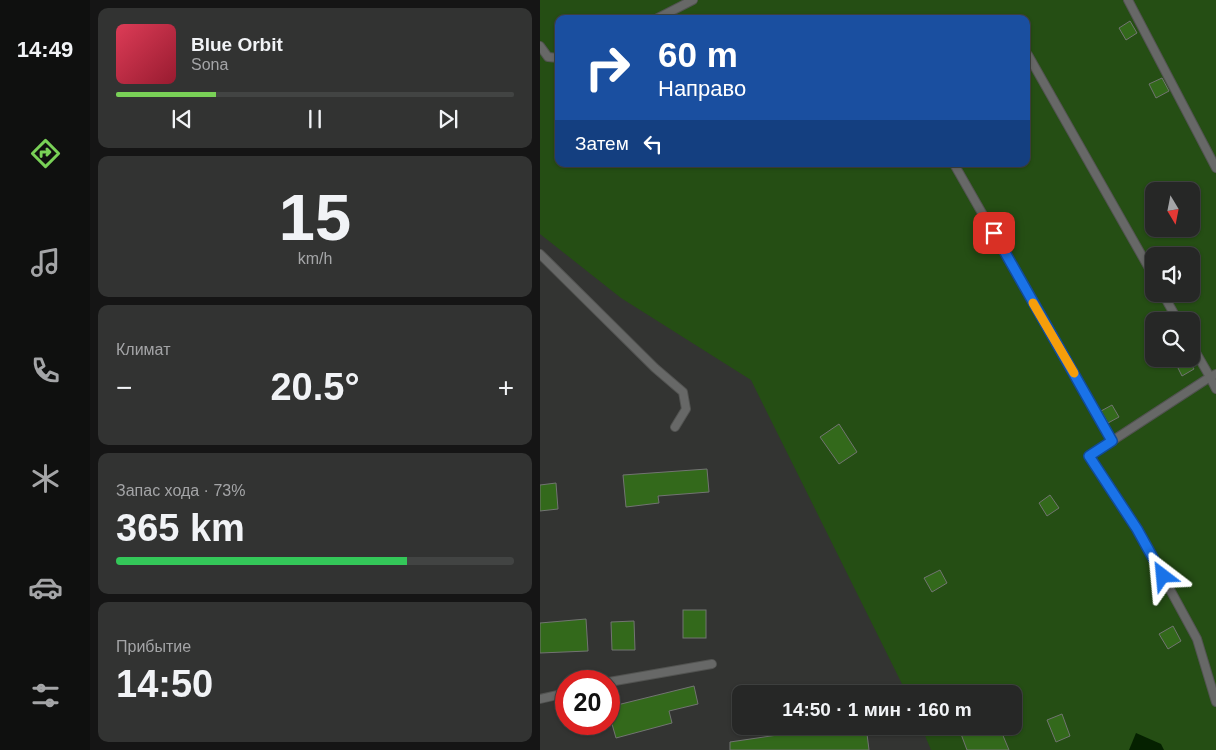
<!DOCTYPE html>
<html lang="ru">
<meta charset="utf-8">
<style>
body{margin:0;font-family:Helvetica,sans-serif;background:#323332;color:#f1f3f6;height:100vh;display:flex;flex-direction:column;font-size:19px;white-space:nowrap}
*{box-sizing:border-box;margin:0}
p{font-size:16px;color:#a4a5a7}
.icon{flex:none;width:28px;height:28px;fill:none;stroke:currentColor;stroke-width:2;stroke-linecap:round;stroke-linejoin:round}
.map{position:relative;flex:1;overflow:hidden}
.details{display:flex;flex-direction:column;gap:8px;padding:8px;background:#151515;width:450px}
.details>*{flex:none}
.guide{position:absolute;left:15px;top:15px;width:475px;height:152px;border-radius:10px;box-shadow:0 1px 4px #0004,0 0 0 1px #424443;background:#1a4fa0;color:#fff;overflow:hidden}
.needle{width:32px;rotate:170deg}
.tools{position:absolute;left:605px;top:182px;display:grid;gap:10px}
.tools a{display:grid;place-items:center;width:55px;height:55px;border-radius:10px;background:#262726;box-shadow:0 1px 4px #0004,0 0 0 1px #424443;font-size:25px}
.speed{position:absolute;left:15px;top:670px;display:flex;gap:10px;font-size:25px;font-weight:700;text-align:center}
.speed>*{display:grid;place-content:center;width:65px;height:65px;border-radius:50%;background:#262726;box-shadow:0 1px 4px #0004,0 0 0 1px #424443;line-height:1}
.speed .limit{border:8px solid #d22;background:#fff;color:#111}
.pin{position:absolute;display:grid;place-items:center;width:42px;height:42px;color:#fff;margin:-21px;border-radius:10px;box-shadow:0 2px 8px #0006}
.me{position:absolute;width:55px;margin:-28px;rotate:331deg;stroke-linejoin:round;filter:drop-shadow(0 0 4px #0008)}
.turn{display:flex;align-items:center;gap:18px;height:105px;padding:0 20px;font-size:22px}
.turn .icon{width:65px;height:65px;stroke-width:2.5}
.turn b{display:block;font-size:35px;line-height:42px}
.then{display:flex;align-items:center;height:48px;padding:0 20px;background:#0003;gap:10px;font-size:19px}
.big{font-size:38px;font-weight:700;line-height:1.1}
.details .widget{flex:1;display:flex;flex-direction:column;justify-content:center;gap:8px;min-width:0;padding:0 18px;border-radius:10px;background:#323332}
.details .dial{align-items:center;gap:0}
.dial b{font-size:65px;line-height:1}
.song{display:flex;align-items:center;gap:15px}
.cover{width:60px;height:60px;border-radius:8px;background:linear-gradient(135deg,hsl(350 70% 55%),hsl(350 70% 35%))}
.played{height:5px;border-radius:2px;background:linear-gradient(90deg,#79d157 25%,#424443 25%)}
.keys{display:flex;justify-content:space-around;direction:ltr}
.heat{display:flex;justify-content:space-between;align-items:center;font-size:28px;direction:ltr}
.charge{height:8px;border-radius:4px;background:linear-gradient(90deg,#34c759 73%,#424443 0)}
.trip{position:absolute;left:192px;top:685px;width:290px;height:50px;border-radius:10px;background:#262726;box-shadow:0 1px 4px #0004,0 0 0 1px #424443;font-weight:700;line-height:50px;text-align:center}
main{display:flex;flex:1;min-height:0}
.menu{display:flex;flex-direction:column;width:90px;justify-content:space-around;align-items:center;background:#0f100f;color:#a4a5a7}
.menu .icon{width:35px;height:35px}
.menu .on{color:#79d157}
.menu b{font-size:22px;color:#f1f3f6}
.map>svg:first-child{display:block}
.green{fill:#254e14;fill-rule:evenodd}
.water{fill:#052100}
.building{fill:#33691b;stroke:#727472}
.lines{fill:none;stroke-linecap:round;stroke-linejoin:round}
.lane-casing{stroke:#525351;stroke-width:10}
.lane{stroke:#676867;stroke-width:8}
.route-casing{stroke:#114b97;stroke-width:12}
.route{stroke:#1a73e8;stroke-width:9}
.slow{stroke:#f59e0b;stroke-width:9}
</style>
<main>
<nav class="menu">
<b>14:49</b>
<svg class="icon on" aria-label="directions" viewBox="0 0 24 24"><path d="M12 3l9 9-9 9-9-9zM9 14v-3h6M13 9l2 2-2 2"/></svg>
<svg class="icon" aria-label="music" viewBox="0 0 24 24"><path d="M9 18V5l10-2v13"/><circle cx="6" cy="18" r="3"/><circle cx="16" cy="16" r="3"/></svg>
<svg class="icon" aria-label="phone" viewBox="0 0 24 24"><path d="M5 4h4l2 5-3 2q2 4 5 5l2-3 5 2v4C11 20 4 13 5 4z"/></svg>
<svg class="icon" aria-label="climate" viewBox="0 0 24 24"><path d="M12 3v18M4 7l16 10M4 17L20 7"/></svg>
<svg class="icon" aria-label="car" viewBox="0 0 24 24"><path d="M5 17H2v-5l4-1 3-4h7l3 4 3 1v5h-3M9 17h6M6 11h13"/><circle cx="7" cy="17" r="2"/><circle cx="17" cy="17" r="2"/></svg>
<svg class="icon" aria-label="filters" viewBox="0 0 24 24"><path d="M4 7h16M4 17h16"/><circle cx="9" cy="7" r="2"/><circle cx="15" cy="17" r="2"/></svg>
</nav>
<section class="details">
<div class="widget">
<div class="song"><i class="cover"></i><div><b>Blue Orbit</b><p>Sona</p></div></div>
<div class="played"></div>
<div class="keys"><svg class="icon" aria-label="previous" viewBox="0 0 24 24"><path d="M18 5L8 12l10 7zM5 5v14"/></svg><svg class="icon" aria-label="pause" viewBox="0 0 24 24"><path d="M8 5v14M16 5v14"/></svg><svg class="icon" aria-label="next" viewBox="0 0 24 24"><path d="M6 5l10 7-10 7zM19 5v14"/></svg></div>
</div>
<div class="widget dial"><b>15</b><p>km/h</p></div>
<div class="widget"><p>Климат</p>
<div class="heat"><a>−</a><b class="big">20.5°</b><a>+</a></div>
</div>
<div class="widget"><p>Запас хода · 73%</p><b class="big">365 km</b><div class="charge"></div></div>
<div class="widget"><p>Прибытие</p><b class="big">14:50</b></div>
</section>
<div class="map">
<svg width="676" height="750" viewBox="0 0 676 750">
<rect width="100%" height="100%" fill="#333432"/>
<path class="green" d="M0,0H676V750H391L381,726H474V694H367L211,380L81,298L0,234ZM19,19H486V164H19ZM614,191H651V229H614ZM614,256H651V294H614ZM614,321H651V359H614Z"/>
<path class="water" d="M596,733L621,744L624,750H589Z"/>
<g class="building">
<path d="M590,21L597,33L586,40L579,28Z"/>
<path d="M622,78L629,91L616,98L609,84Z"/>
<path d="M645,359H648L654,369L642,376L636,364Z"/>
<path d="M572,405L579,417L568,423L561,411Z"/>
<path d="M299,424L317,452L299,464L280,437Z"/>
<path d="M167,469L169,492L118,496L119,503L86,507L83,475Z"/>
<path d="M16,483L18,509L0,511V485Z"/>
<path d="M510,495L519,508L507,516L499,503Z"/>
<path d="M400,570L407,583L392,592L384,578Z"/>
<rect x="143" y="610" width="23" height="28"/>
<path d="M46,619L48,651L0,653V623Z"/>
<path d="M94,621L95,650H72L71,622Z"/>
<path d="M633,626L641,641L628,649L619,634Z"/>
<path d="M154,686L158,704L129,711L132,723L76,738L72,724L69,725V707Z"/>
<path d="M522,714L530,736L516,742L507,720Z"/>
<path d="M299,726H326L329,750H190V742Z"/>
<path d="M418,726H459L469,750H427Z"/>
</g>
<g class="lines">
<g class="lane-casing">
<g id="lane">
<path d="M588,0L676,168"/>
<path d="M116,19L153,0"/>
<path d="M0,46L8,57L19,58"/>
<path d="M488,55L614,277"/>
<path d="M414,164L572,441"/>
<path d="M0,254L115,368L143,392L146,409L135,427"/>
<path d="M623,294L638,321"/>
<path d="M651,344L670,377L549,456L597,529L657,639L676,702"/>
<path d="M676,374L670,377L676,389"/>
<path d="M69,682L172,664"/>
<path d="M0,699L26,693"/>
</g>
</g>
<use href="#lane" class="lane"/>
</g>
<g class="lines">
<g class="route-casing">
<path id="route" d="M454,233L572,441L549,456L597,529L623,576"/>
</g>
<use href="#route" class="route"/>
<path class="slow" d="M493,303L534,373"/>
</g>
</svg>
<div class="tools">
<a><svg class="needle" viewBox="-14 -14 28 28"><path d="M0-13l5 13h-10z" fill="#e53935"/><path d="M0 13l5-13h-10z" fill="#a4a5a7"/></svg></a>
<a><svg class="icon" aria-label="sound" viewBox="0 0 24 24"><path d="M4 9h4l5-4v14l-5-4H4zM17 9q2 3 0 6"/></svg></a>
<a><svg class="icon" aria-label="search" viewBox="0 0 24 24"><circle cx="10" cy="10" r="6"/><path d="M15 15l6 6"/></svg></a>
</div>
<div class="speed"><div class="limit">20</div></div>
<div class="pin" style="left:454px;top:233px;background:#d93025"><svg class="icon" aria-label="arrive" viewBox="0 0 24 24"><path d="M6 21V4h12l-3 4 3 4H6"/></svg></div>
<svg class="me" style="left:623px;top:576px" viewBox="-20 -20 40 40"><path d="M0-17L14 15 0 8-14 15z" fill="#1a73e8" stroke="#fff" stroke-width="4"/></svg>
<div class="trip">14:50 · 1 мин · 160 m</div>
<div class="guide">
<div class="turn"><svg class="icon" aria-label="right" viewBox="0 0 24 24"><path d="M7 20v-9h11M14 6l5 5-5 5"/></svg><div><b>60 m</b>Направо</div></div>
<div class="then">Затем<svg class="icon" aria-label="left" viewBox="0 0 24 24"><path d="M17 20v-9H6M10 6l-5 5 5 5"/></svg></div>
</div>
</div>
</main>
